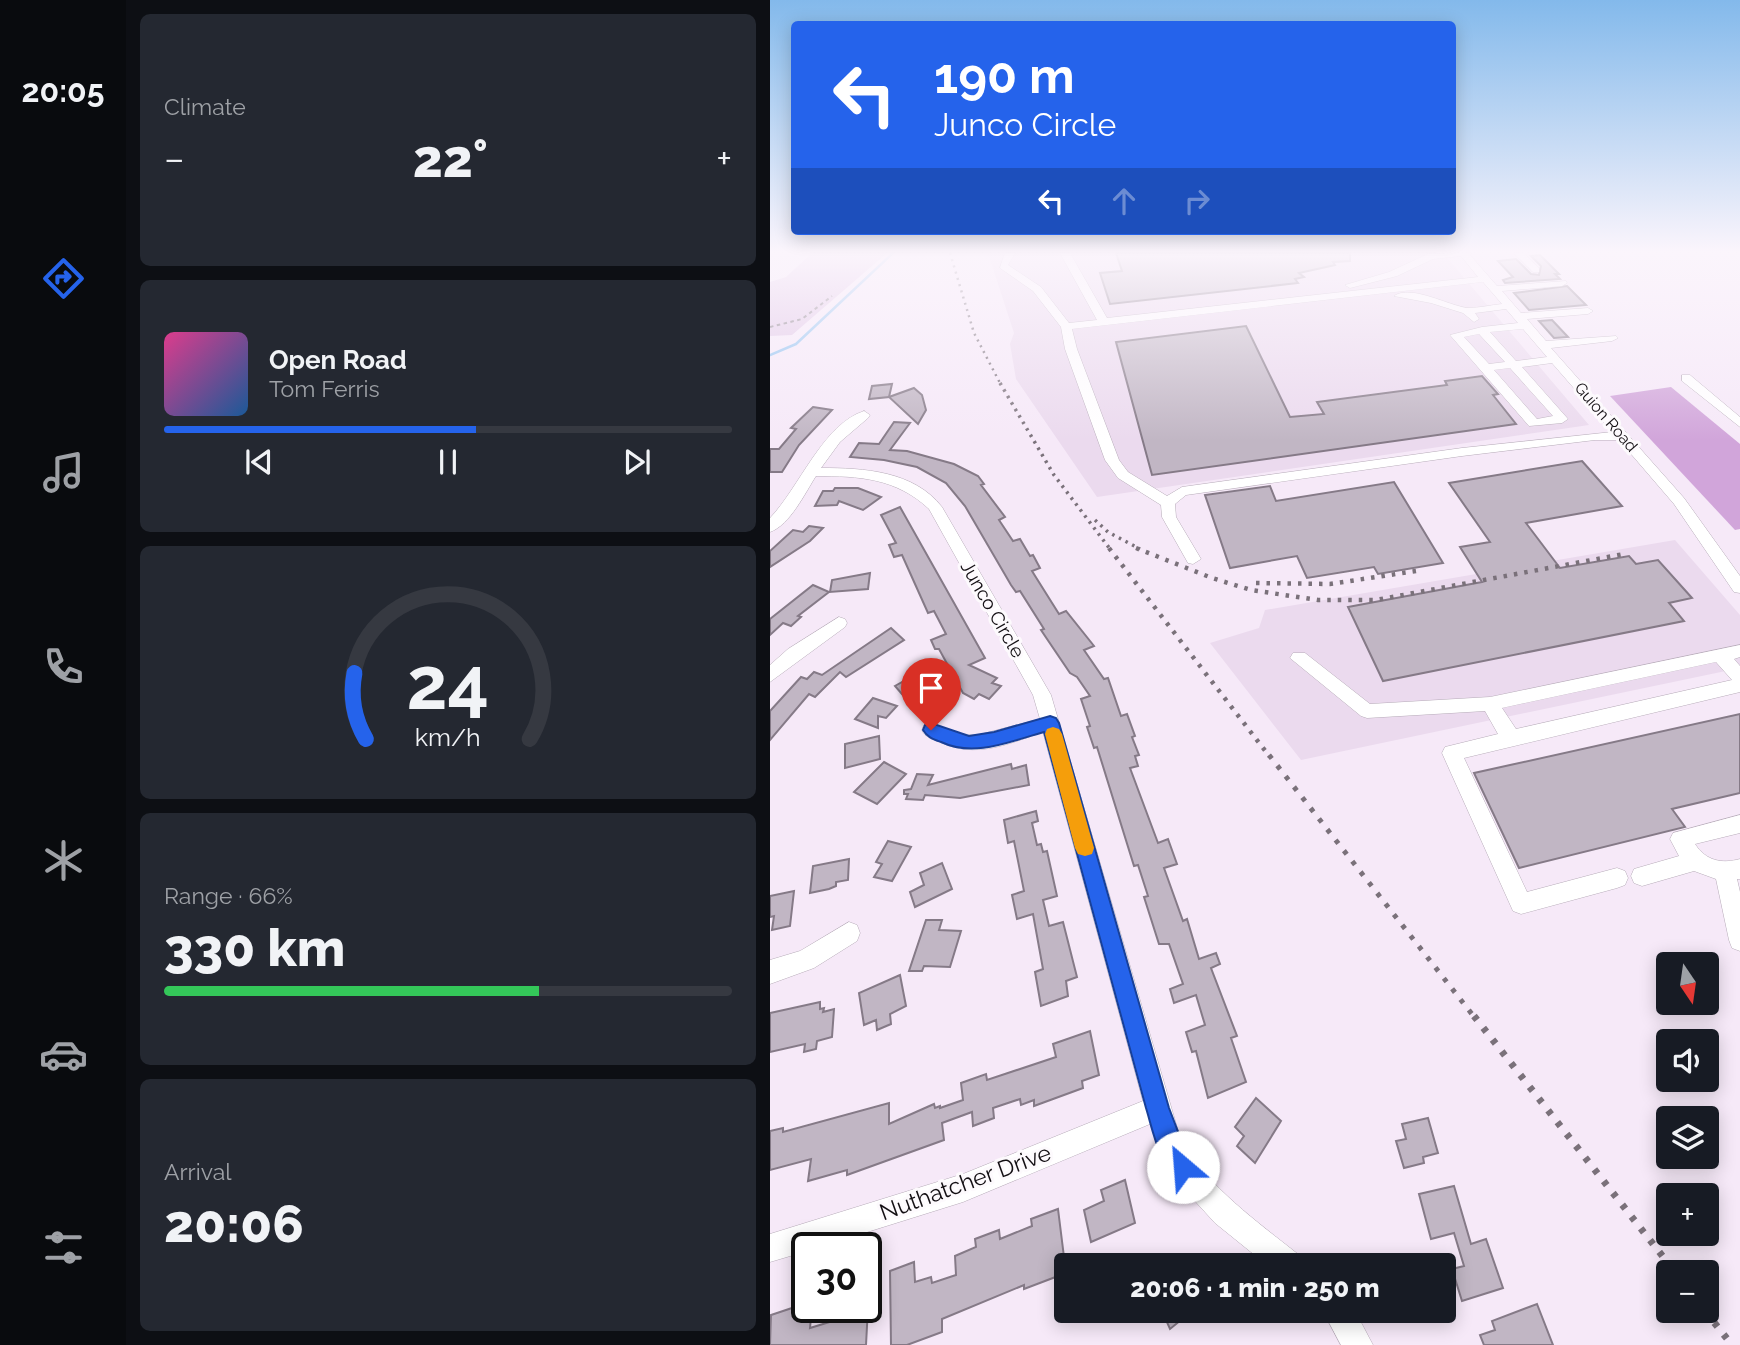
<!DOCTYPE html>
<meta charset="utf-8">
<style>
body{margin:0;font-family:Raleway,sans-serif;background:#242831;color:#f1f3f6;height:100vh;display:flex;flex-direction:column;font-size:26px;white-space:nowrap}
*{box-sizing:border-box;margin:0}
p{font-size:23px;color:#9ea1a6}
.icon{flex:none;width:38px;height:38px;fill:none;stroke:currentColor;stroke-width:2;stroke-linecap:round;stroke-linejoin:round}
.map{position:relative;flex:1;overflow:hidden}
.sheet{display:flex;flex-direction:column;gap:14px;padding:14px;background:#0d0f14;width:644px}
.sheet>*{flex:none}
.top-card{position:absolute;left:21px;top:21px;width:665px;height:214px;border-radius:7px;box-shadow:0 4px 18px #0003;background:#2563eb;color:#fff;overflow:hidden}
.needle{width:46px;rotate:167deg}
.fabs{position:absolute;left:886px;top:952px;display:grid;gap:14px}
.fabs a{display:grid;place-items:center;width:63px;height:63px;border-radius:7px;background:#171b24;box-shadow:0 4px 18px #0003;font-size:35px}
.speed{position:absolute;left:21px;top:1232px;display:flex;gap:14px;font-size:35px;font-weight:700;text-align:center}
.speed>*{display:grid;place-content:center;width:91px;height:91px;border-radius:50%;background:#171b24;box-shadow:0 4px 18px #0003;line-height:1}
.speed .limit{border:4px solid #111;border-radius:10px;background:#fff;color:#111}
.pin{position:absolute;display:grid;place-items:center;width:60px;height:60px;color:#fff;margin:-72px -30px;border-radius:50% 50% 50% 0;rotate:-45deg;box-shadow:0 0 7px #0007}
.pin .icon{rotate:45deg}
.me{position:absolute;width:77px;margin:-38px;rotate:333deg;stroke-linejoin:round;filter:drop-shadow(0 0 5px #0008)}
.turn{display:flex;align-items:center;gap:24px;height:147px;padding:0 28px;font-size:32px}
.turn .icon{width:91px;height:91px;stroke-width:2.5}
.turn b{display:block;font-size:49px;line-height:60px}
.lanes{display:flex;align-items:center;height:66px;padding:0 28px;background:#0003;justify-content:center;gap:35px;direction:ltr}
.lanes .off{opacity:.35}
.big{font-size:52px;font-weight:800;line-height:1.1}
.sheet .tile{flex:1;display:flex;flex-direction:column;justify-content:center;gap:10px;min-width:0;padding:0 24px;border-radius:10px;background:#242831}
.sheet .dial{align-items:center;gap:0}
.dial svg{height:182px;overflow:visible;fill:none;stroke:#363941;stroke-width:7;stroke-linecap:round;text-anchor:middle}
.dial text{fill:#f1f3f6;stroke:none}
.song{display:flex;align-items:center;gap:21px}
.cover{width:84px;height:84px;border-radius:10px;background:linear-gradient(135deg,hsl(330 70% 55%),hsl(210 70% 35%))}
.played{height:7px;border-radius:4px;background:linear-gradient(90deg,#2563eb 55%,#363941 55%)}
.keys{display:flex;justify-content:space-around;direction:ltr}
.heat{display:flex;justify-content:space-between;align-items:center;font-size:38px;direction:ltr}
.charge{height:10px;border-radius:5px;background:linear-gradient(90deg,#34c759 66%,#363941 0)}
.trip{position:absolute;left:284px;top:1253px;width:402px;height:70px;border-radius:7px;background:#171b24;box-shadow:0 4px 18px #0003;font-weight:800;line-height:70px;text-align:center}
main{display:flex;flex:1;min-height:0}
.tabs{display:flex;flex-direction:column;width:126px;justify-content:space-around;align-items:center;background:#090b0e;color:#9ea1a6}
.tabs .icon{width:49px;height:49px}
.tabs .active{color:#2563eb}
.tabs b{font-size:32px;color:#f1f3f6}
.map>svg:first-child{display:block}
.built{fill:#ebdaee}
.green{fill:#dfc4e5}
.forest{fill:#d1a5da}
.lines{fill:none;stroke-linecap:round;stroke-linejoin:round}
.stream{stroke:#8cc1f0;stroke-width:2.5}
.building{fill:#c1b6c4;stroke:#857a87;stroke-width:2}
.minor-casing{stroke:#b7acb9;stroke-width:1}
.path{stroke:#7d747e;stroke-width:2;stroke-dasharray:3.5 3.5;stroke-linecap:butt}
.minor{fill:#fff;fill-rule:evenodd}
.rail-far4{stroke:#7a717a;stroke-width:2.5;stroke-dasharray:2 4.5;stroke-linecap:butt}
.rail-far3{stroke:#7a717a;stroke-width:3.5;stroke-dasharray:2.5 5;stroke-linecap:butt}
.rail-far2{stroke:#7a717a;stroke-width:4.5;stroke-dasharray:3.5 7;stroke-linecap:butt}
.rail-far1{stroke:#7a717a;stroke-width:5;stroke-dasharray:4.5 9;stroke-linecap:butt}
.rail{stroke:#7a717a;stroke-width:7;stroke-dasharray:5 10;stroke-linecap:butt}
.route{fill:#2563eb;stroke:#184099;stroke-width:2}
.slow{fill:#f59e0b}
.labels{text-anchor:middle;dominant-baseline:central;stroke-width:6;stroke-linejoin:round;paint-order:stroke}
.far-street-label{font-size:16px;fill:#130f13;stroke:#fdfafd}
.street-label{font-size:19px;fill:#130f13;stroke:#fdfafd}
.near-street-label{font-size:23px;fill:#130f13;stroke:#fdfafd}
</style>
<main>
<nav class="tabs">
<b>20:05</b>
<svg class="icon active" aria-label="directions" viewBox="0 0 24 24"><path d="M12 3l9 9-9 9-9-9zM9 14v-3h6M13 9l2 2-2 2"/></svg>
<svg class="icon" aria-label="music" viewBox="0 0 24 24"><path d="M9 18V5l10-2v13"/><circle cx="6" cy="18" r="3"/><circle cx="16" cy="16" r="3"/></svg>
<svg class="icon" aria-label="phone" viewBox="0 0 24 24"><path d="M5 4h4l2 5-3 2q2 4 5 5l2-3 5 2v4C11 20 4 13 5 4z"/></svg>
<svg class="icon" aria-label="climate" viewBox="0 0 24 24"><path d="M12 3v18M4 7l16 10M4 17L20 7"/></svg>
<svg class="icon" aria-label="car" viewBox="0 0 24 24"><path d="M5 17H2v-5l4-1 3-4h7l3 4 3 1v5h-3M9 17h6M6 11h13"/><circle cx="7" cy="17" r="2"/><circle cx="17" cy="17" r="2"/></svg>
<svg class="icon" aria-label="filters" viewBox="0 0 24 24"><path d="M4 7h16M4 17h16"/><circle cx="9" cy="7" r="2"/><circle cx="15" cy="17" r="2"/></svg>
</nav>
<section class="sheet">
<div class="tile"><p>Climate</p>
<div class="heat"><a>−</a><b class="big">22°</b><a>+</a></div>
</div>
<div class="tile">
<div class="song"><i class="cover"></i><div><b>Open Road</b><p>Tom Ferris</p></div></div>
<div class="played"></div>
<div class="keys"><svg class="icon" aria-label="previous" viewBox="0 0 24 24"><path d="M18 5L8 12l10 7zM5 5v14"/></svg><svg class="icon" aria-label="pause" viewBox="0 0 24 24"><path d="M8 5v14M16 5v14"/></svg><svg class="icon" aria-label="next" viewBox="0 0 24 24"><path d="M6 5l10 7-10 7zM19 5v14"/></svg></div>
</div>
<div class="tile dial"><svg viewBox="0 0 100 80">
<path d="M14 69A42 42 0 1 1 86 69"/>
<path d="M14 69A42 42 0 0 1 9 40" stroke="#2563eb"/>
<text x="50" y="56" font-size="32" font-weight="700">24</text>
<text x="50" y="72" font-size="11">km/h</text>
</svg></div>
<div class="tile"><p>Range · 66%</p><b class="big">330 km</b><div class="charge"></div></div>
<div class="tile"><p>Arrival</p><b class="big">20:06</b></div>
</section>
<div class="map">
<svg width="970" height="1345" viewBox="0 0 970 1345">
<rect width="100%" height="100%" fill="#f6e9f8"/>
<g class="built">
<path d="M218,253H673L819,425L327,497L246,379L240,344L244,333Z"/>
<path d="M905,540L970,615V668L531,760L440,643L489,628L495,610Z"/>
</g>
<path class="green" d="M42,253H117L22,335L0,336V282L16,277Z"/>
<path class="forest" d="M901,387L970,444V529L965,530L840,396Z"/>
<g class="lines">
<path class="stream" d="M0,355L26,344L123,253"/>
</g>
<g class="building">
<path d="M346,253H580V261L563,262L565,265L529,273L534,277L525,279L528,283L340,304L330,273L352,271Z"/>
<path d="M770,255L789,274H785L790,279L735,283L733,280L743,277L728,261L746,259L761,274L769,275L771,266L761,256Z"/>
<path d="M797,286L816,305L759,310L744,293Z"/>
<path d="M782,320L798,337L784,338L769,321Z"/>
<path d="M476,326L520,417L554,414L547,402L677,385L675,381L712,376L728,394L723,395L746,424L382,475L346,342Z"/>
<path d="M122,384L119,397L99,399L102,386Z"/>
<path d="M144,388L152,395L156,410L148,424L119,397Z"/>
<path d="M43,407L62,410L29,445L12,472H0V449H9L26,429L21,428Z"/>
<path d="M124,422L140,423L120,450L137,451L184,464L208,476L214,484L211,485L235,517L229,520L243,541L250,539L260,556L263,555L270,568L262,571L289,614L296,611L324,646L314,650L334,679L338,678L351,716L357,714L365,736L362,737L369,755L365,756L368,766L360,768L388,843L398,839L407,864L394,868L413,921L417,919L429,959L446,953L450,964L441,968L467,1036L461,1038L476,1082L438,1098L426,1051L422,1052L416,1032L435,1025L426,995L404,1003L400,989L413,984L399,944H389L374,897L378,896L368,865L364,866L327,747L324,748L317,727L320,726L311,699L320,696L307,677L300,673L271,630L274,629L250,591L246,592L241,585L195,506L176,483L147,467L114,460L80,457L89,443L109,444Z"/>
<path d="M812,461L852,506L756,523L790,568L859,556L866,564L888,560L922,598L899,603L914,621L613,681L578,607L712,582L690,547L720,542L679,483Z"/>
<path d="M624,482L673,563L608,574L604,567L537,578L527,556L460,568L435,495L500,486L506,501Z"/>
<path d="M65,488H88L111,497L93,510L69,501L67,505L45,506L53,491H63Z"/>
<path d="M130,507L215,658L199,665L227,678L222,683L231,686L219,699L209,694L204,699L193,693L169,649H165L161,640L176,634L164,611L158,613L132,555L124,557L119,545L126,543L111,515Z"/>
<path d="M39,526L53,528L40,541L0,567V551L23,530L33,532Z"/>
<path d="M100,573L98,589L60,592L62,580Z"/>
<path d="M43,585L59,592L28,616L31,617L21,626L13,623L0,635V619Z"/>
<path d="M121,628L134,640L76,677L70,672L45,697L39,694L0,740V711L31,677L37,679L44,672L52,675Z"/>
<path d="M150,672L159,683L147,689L150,692L137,700L125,686Z"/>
<path d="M103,698L127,706L116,718L108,716V728L85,719Z"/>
<path d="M970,714V793L902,809L915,827L749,868L704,773Z"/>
<path d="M109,736L110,759L75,768V744Z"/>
<path d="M114,762L136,774L107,804L84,792Z"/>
<path d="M241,764L242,769L256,765L259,785L190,798L155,795L153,800L136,799L138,794H134V790L141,789L147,774L163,775L158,785Z"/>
<path d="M266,811L268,821L262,823L267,845L271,844L273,852L277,851L287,896L273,900L279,926L293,922L307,977L296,981L298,996L271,1006L265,972L273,969L263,914L247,919L242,895L254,891L244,841L238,843L234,820Z"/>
<path d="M118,841L141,847L122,881L104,877L112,864L106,862Z"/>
<path d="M79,859L78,880L66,882V886L59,889L40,893L43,866Z"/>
<path d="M172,863L182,889L145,907L140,892L154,885L150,873Z"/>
<path d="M24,891L20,926L2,930L4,916L0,917V896Z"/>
<path d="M156,920H172L169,930L191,931L180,967L154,966L152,971H139Z"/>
<path d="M130,975L136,1006L120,1014L121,1024L107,1030L106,1020L94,1025L89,993Z"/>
<path d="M50,1002V1009L54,1008L53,1012L64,1009L62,1037L47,1041L46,1049L34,1052L35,1044L0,1052V1013Z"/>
<path d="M320,1031L329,1075L312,1081L313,1088L264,1106V1100L251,1105L250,1099L223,1108L224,1118L203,1126L202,1112L172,1123L174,1140L77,1175V1170L38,1181L41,1159L0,1170V1131L13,1128V1132L119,1103V1124L164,1104L165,1108L170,1106V1108L193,1100L191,1083L216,1074L217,1080L286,1057L283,1044Z"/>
<path d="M486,1098L511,1121L485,1163L467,1146L474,1136L465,1127Z"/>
<path d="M658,1118L668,1153L653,1157L654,1163L634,1168L626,1141L636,1139L632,1124Z"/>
<path d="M355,1180L365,1223L321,1242L314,1210L334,1201L331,1190Z"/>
<path d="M684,1186L701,1244L716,1239L733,1288L692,1301L682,1269L694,1266L684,1233L661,1239L649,1194Z"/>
<path d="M288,1209L296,1273L254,1289V1285L172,1319V1332L137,1345H121L120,1271L144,1262L145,1282L161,1277L162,1283L186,1275L185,1256L206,1247L205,1239L229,1230L230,1239L262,1226L261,1219Z"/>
<path d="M37,1303V1307H42L40,1328L66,1320V1316L74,1313V1307H98L96,1345H0L1,1315Z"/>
<path d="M767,1304L783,1345H714L710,1335L725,1330L722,1321Z"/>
<path d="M392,1311H422L400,1329Z"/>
</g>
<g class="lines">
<g class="minor-casing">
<g id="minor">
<path d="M235,253H245L238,265L271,287L299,323L327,320L290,253H300L337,318L708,277L691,256L663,259L627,276L580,288L575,285L619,272L658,254L702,253L700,255L727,286L796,281L797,283L792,286L732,291L751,313L818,308L823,311L818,314L757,319L776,341L846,336L848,338L842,341L781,348L914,498L970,576V593L964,592L904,504L849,440H825L692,456L416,495L405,504L406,517L431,559L423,564L418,563L392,517L391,505L348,478L335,460L295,349L291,327L263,291L230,268ZM713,282L732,304C721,305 709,308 698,308C679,306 641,284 624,296L661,303L693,313L704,322L709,319L705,313L736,309L748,323L712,327L680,335L759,426L792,423L798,419L752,367L782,363L842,432L692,448L412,487L397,496L358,472L349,460L307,349L302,329ZM753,329L777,357L746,361L720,332ZM709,334L735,362L719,364L694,337ZM740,368L783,416L767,419L724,370Z"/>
<path d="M744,253H754L769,268V272H763Z"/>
<path d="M912,375H920L970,417V427L912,381Z"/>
<path d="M94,411L100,415L98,418L70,442L51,468C94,468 144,471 172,507L281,695L411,1141C441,1189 485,1220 529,1255L533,1265H497L445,1223L403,1177L393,1159L380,1124L193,1202L46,1248H37V1251L0,1262V1234L193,1174L373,1101L273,732C238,744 205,759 170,742C162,739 155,737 152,730L154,725L161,723L188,734L208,735L270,719L263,695L159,509C126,478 89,476 46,476C35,493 20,525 0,532V518C29,488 53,424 94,411Z"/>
<path d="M69,617L75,619L77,623L75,627L0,682V665L18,649Z"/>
<path d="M970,645V657L964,659L970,666V692L694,758L757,892L847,868L855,871L858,878L855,885L847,888L751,914L743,911L672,753L675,747L728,734L715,711L597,718L591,716L520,658L523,653H535L600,704L720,697ZM946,662L962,680L746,729L732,708Z"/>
<path d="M970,815V833L925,844C936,861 952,864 970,859V879H967L970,892V951L962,948L959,940L946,879L924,871L872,886L864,883L861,876L864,869L909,856L900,839L903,833Z"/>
<path d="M79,922L87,925L90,933L87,941L44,968L0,984V960L30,951Z"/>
<path d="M553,1311H585L603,1345H571Z"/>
</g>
</g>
<path class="path" d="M0,327L32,319L62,296"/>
<use href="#minor" class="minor"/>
<path class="rail-far4" d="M180,253L204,333L231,385"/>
<g class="rail-far3">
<path d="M230,383L284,475L340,549"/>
<path d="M325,520L338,532L370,549"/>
</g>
<g class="rail-far2">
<path d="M339,548L500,757"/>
<path d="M366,548L442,578L481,590L548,600H606L854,554"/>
<path d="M486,583L560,584L646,571"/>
</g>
<path class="rail-far1" d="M499,755L705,1018"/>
<g class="rail">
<path d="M704,1016L905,1272"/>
<path d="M935,1311L962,1345"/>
</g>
</g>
<linearGradient id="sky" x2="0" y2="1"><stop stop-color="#83b9eb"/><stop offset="0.57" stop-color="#fbf5fc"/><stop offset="1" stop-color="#fbf5fc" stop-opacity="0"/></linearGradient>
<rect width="970" height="441" fill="url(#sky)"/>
<path class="route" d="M280,716L286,718L289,723L399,1108L412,1142L425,1167L422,1175L413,1179C389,1169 383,1130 376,1108L274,732C241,741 205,758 171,742C163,739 157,737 153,730L155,725L161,723L199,736L224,732Z"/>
<path class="slow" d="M283,727L289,729L292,734L324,848L322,854L315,856L308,854L305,848L275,734L277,729Z"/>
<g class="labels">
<g class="far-street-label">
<text transform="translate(836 417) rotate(49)">Guion Road</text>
</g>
<g class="street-label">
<text transform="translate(223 609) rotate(60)">Junco Circle</text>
</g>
<g class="near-street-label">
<text transform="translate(195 1182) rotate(-20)">Nuthatcher Drive</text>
</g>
</g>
</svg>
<div class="fabs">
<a><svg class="needle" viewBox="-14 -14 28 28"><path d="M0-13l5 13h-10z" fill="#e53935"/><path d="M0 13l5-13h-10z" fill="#9ea1a6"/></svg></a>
<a><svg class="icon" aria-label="sound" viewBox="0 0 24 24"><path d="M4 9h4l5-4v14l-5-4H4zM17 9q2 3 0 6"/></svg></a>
<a><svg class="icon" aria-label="layers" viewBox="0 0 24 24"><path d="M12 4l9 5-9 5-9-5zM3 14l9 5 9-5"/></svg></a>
<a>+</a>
<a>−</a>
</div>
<div class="speed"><div class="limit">30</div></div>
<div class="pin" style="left:161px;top:730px;background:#d93025"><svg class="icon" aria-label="arrive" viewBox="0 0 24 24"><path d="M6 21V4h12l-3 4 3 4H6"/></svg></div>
<svg class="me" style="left:413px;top:1167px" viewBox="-20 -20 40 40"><circle r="19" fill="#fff"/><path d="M0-13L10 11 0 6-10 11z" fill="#2563eb"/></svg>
<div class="trip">20:06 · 1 min · 250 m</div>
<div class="top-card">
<div class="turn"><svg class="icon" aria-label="left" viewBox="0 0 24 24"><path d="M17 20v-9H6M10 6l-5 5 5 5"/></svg><div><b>190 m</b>Junco Circle</div></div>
<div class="lanes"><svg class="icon" aria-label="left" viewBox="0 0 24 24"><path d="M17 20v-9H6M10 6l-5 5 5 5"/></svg><svg class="icon off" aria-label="ahead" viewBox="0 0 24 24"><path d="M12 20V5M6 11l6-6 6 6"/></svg><svg class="icon off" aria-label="right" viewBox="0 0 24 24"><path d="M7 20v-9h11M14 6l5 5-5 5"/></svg></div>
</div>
</div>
</main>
